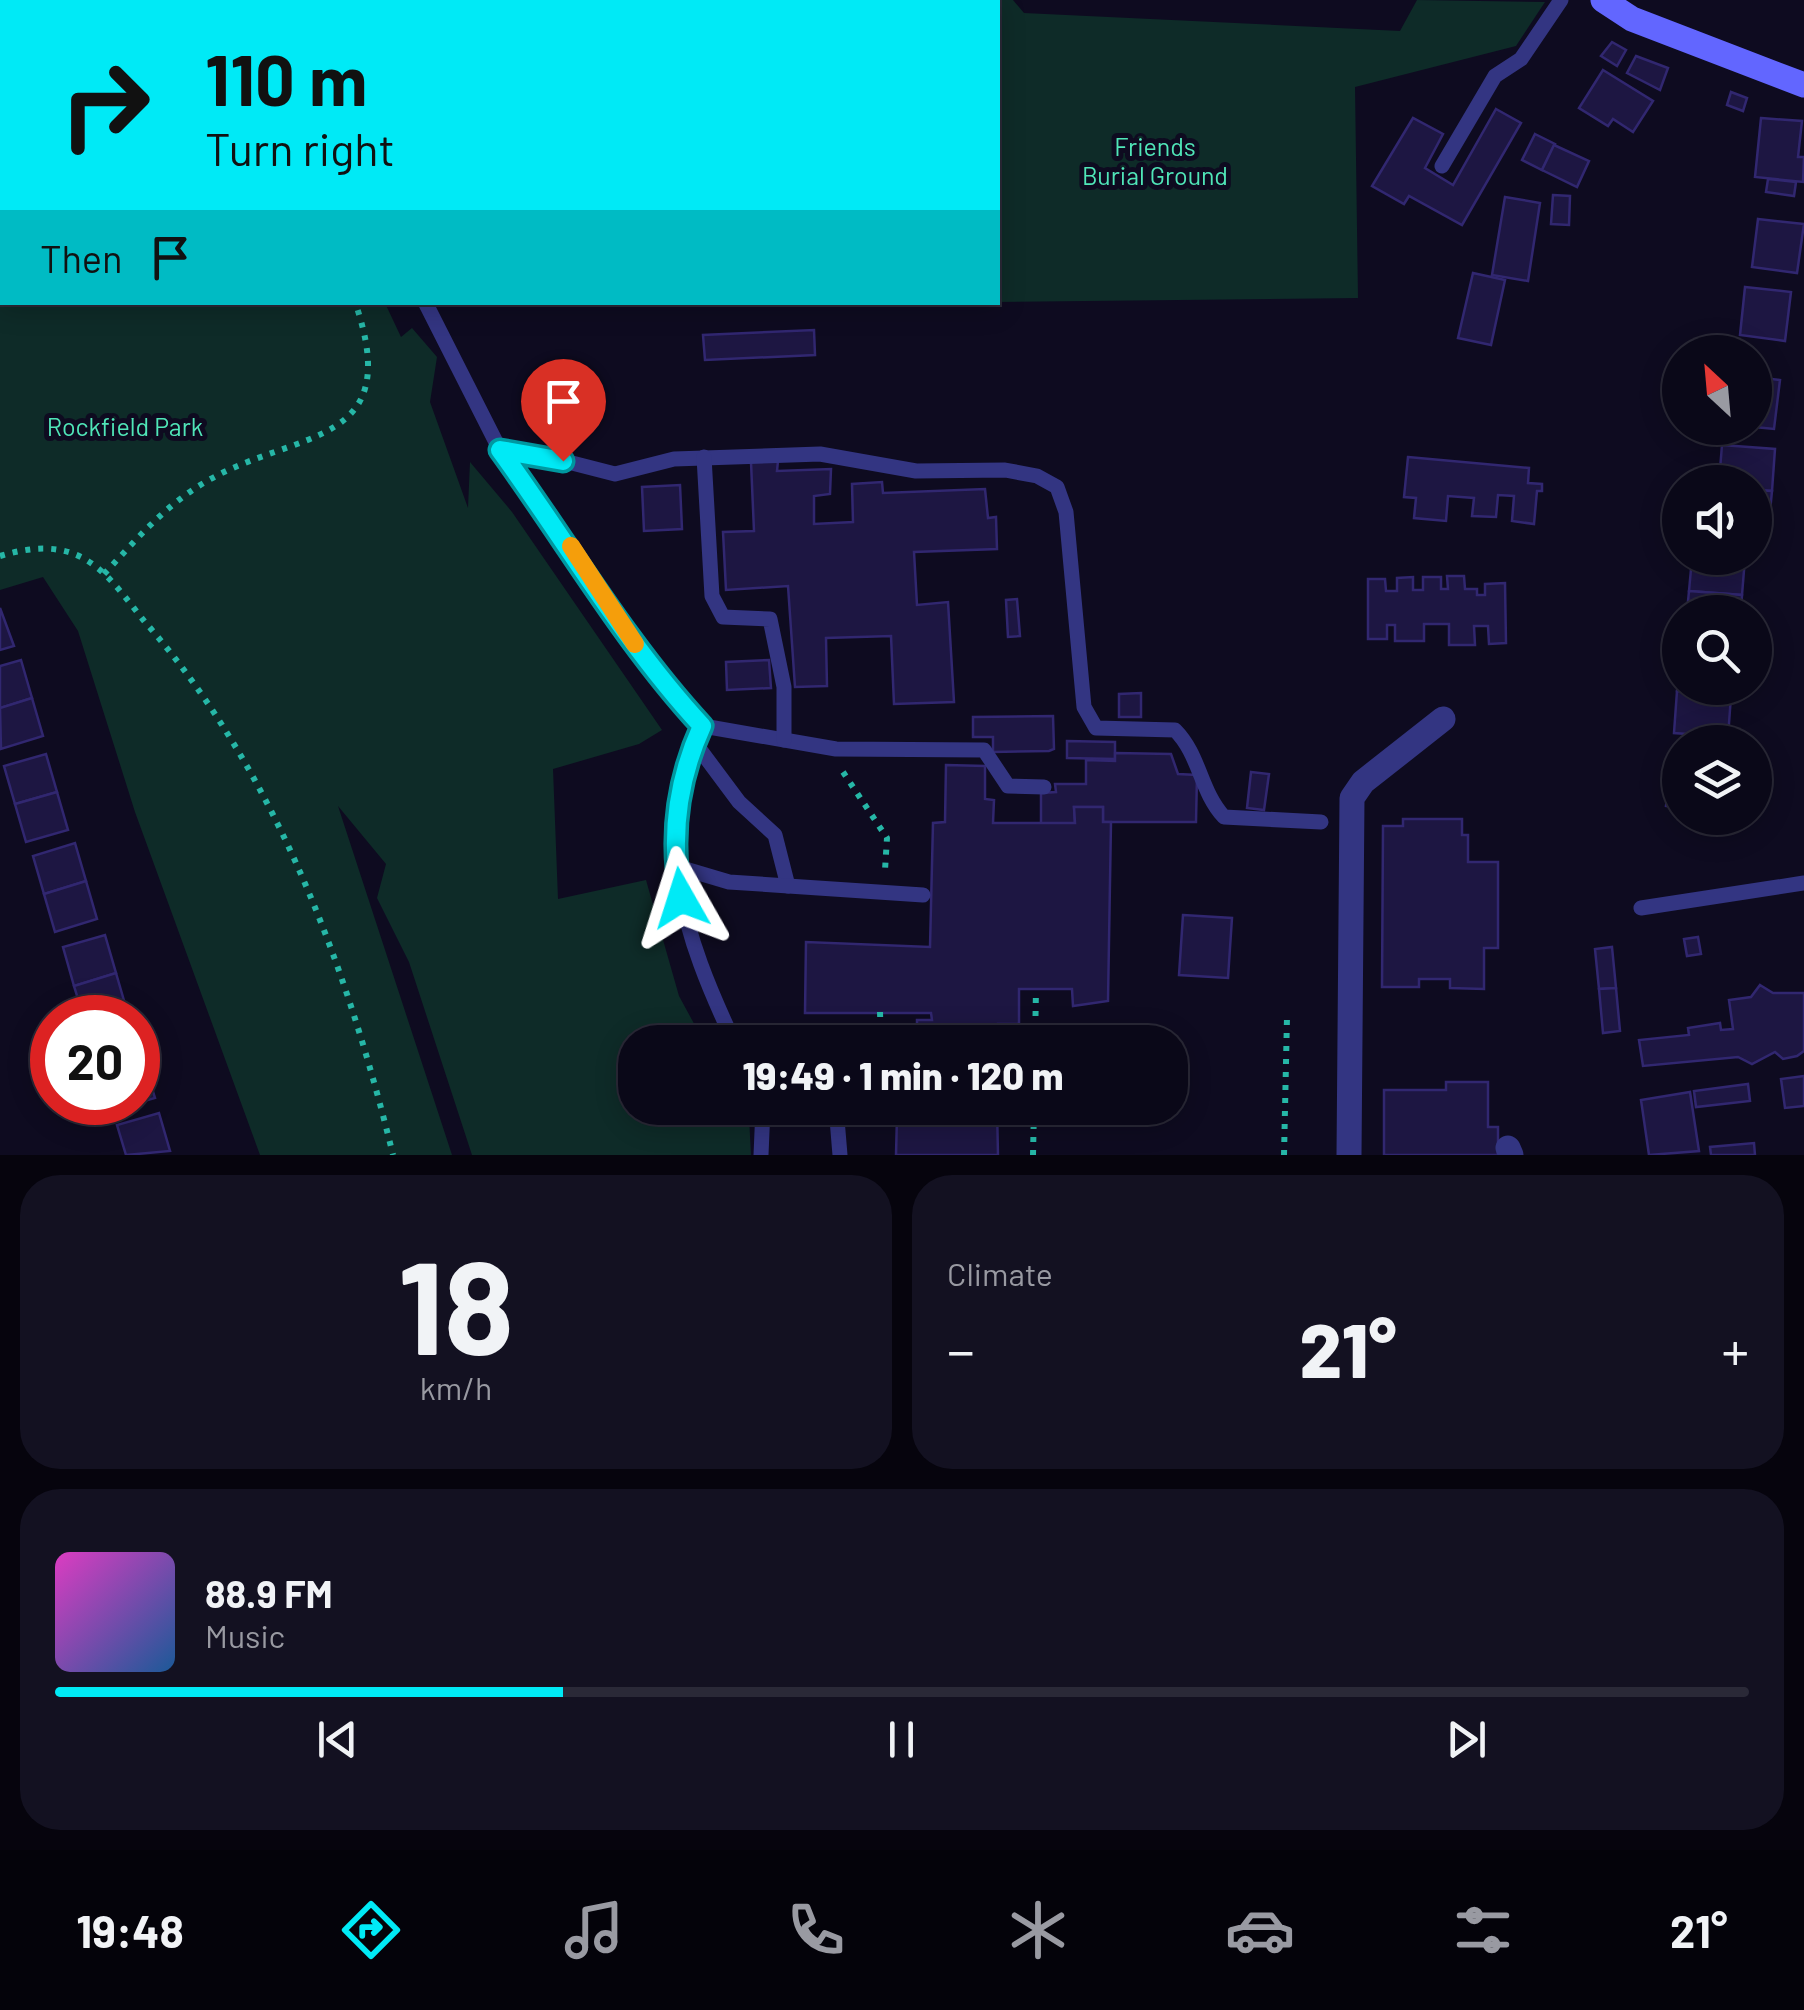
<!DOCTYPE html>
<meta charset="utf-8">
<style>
body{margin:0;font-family:Barlow,sans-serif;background:#131121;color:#f1f3f6;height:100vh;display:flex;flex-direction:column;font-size:38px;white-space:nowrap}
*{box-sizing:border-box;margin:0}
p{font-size:32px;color:#999aa2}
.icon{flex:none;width:55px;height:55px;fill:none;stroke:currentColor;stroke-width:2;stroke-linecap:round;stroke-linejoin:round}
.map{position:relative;height:1155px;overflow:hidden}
.details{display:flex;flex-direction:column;gap:20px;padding:20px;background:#06040d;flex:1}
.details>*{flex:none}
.top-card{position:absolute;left:0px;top:0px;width:1000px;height:305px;box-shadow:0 5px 25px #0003,0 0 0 2px #2a2937;background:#00eaf6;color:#111;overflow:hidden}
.needle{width:65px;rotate:334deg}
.fabs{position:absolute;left:1662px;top:335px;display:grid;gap:20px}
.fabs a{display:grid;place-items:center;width:110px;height:110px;border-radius:50%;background:#0a0818;box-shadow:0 5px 25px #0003,0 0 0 2px #2a2937;font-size:50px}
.speed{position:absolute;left:30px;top:995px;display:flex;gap:20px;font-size:50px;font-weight:700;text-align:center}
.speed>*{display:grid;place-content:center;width:130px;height:130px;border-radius:50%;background:#0a0818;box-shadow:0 5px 25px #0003,0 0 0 2px #2a2937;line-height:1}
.speed .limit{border:15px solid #d22;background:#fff;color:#111}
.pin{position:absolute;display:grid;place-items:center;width:85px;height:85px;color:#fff;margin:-102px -42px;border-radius:50% 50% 50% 0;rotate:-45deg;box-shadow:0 0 10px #0007}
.pin .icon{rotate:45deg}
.me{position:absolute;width:110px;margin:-55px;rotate:354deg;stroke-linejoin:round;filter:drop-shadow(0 0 8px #0008)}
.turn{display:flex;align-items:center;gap:35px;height:210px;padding:0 40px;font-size:45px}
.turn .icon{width:130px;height:130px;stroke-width:2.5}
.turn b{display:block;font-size:70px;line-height:85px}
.then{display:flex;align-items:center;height:95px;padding:0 40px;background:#0003;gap:20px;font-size:38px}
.big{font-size:75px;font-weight:800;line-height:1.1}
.details .widget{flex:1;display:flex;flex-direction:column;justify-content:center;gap:15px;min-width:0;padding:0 35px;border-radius:40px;background:#131121}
.details .dial{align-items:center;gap:0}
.dial b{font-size:130px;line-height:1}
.song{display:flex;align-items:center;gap:30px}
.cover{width:120px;height:120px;border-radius:15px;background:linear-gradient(135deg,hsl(310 70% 55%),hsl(210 70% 35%))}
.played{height:10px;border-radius:5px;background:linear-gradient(90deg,#00eaf6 30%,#2a2937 30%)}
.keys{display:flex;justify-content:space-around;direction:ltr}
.heat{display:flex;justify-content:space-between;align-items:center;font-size:55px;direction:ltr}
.details .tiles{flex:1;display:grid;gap:20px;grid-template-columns:1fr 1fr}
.widget:last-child{grid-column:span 2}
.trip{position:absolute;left:618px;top:1025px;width:570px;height:100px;border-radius:40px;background:#0a0818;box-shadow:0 5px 25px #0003,0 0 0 2px #2a2937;font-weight:800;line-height:100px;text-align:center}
.dock{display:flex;height:160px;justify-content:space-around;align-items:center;background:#04030a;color:#999aa2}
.dock .icon{width:70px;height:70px}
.dock .on{color:#00eaf6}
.dock b{font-size:45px;color:#f1f3f6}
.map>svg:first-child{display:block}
.green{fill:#0e2b28}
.building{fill:#1d1642;stroke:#312770;stroke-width:2.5}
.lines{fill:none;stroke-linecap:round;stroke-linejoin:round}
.path{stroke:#26b7a7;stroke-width:6;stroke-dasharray:5 8;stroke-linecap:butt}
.lane{stroke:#333582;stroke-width:15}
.street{stroke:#333582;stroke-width:25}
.secondary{stroke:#6266ff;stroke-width:25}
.route-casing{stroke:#0098a0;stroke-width:25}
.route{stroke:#00eaf6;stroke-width:18}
.slow{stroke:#f59e0b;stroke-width:18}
.labels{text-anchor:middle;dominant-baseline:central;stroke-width:10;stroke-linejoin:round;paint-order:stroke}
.park-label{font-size:25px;fill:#50e6b8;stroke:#0e0b20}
</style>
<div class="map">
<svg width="1804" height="1155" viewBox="0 0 1804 1155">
<rect width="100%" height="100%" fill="#0e0b20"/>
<g class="green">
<path d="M0,0H324L2,2V302L385,303L401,337L412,328L437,357L430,402L468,508L470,462L512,512L662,730L639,744L553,769L558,899L646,880L679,996L704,1042H635V1108H741L749,1117L751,1155H472L409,962L377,898L386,864L338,806L452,1155H260L135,812L78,631L43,577L0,590Z"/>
<path d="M802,0H1013L1024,13L1400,31L1417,0L1545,2L1516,46L1355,87L1358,298L998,302V2H792Z"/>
</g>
<g class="building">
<path d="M1612,42L1626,50L1617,66L1601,56Z"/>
<path d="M1636,56L1668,68L1660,90L1627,73Z"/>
<path d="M1603,70L1653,101L1633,132L1613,119L1608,126L1579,108Z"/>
<path d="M1731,92L1747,98L1743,111L1727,105Z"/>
<path d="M1496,109L1521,123L1462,225L1409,196L1404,204L1372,186L1413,118L1443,134L1425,168L1453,185Z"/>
<path d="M1761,118L1802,121L1798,157H1804L1803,182L1755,177Z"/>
<path d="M1535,134L1555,144L1542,170L1522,160Z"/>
<path d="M1554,145L1589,161L1577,187L1542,170Z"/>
<path d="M1768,179L1796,182L1794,196L1766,192Z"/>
<path d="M1553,195L1570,196L1569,225L1551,224Z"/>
<path d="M1505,197L1540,203L1528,281L1492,275Z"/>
<path d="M1758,219L1804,224L1797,273L1752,267Z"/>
<path d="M1473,273L1505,280L1491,345L1458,338Z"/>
<path d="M1745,287L1791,292L1785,341L1740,335Z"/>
<path d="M814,330L815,355L705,360L703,335Z"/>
<path d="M1755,377L1780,380L1774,429L1755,427Z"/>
<path d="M1722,445L1775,449L1772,491L1755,490V482H1719Z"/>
<path d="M1408,457L1529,468L1528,483L1542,484V491H1537L1534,524L1512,521L1514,496L1498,495L1496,517L1472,516L1474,498L1448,496L1446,521L1414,518L1416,498L1404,497Z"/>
<path d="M778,461L777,471L831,469L830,494L814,496V524L853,522L852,484L882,482L883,493L985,489L988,518L996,517L997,549L914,552L917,605L948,602L954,702L894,704L891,636L826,638L827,686L795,687L788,586L726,590L723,532L754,531L751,462Z"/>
<path d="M680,485L682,529L644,531L642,487Z"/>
<path d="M1755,490L1772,491L1768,532L1755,531Z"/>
<path d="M1692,558H1745L1742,595L1689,591Z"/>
<path d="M1447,576H1464L1465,589H1477V595H1485V584L1505,583L1506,643L1489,644L1488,626H1474L1475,645H1449V624H1424V641H1395V625H1387V639H1368V579H1385L1386,591H1397V578L1413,577V590H1423V577H1441V589H1448Z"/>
<path d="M1689,591L1742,595L1741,612H1687Z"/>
<path d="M1017,599L1020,636L1008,637L1006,600Z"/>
<path d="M0,608L14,646L0,650Z"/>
<path d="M21,660L32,698L0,708V666Z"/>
<path d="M769,660L771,688L727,690L726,662Z"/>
<path d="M1680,664V688H1732L1731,696L1677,691Z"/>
<path d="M1677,691L1731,696L1728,737L1674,733Z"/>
<path d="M1141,693V717H1119V694Z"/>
<path d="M32,698L43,736L1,749L0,708Z"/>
<path d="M1053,716L1054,749L1049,751L993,752V737H973V717Z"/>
<path d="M1067,741L1115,742V759L1067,758Z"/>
<path d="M1115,753L1171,754L1178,774L1197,775L1196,822H1103V807H1074L1075,823L1041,824V793L1056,792L1055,784H1086V760L1115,761Z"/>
<path d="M46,754L57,792L15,804L4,766Z"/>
<path d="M1672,757L1680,758V808L1666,806Z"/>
<path d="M946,765L985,766V799L994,800L993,823H1075L1074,807H1103V822H1111L1108,1001L1073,1006L1072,989H1019V1024H998V1042H917V1020H932L931,1013H805L806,942L930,947L933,823L945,822Z"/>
<path d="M1251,772L1269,774L1264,810L1247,808Z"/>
<path d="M57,792L68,830L26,842L15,804Z"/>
<path d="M1403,819H1462V835H1468V862H1498V948H1484V989L1450,988V979H1419V987H1382L1383,826H1403Z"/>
<path d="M75,843L86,881L44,894L33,856Z"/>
<path d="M86,881L97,919L55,932L44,894Z"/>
<path d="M1183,915L1232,918L1228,978L1179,975Z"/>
<path d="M105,935L116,973L74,986L63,947Z"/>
<path d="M1698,937L1701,954L1687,956L1684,939Z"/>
<path d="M1612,947L1616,988L1599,989L1595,949Z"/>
<path d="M116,973L127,1011L84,1018L74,986Z"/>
<path d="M1760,985L1773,993H1804V1051L1797,1056L1783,1059L1775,1052L1752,1064L1738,1057L1643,1066L1639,1040L1689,1035L1688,1028L1720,1023L1721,1030L1733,1029L1729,1000L1751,997Z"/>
<path d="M1616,988L1620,1031L1603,1033L1599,989Z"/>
<path d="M143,1060L155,1098L113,1110L110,1102H138V1061Z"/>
<path d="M1804,1076V1106L1785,1108L1781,1079Z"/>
<path d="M1446,1082H1488V1127H1498V1155H1384V1090H1446Z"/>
<path d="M1748,1084L1750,1101L1696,1107L1694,1091Z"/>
<path d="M1690,1092L1699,1151L1649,1155L1641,1100Z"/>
<path d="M950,1108H997L998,1155H896L897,1116L950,1117Z"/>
<path d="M159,1113L170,1151L126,1155L117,1125Z"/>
<path d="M1754,1143L1755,1155H1711L1710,1147Z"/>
</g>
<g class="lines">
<g class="path">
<path d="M0,44H2"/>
<path d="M0,556C27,548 55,544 81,557C107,570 127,600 145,622C275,770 347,966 393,1155"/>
<path d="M104,574C136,540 165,505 207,481C297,429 406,449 355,302"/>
<path d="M843,772L887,838L885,870"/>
<path d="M880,1012L881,1042"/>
<path d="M1035,1042L1036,990"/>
<path d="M1033,1155L1034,1108"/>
<path d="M1284,1155L1287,1017"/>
</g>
<g class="lane">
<path d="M376,2L377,0"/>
<path d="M1442,166L1495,76L1521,59L1561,0"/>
<path d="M425,302L500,450L580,559L658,678L703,726L836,749L984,750L1008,786L1044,787"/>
<path d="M500,450L537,454L615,474L674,459L820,454L916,471L1005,470L1037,476L1057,487L1066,512L1084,707L1096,728L1175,730C1200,755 1200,791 1224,817L1321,822"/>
<path d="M704,457L712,596L723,617L770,619L784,687V740"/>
<path d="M703,726C650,840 684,936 734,1042"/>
<path d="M695,743L739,802L775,835L788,886"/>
<path d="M675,866L729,882L923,895"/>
<path d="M1641,908L1804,883"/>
<path d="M830,1108L837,1119L840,1155"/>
<path d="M761,1155L763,1108"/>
</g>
<g class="street">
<path d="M1508,1148L1511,1155"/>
<path d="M1349,1155L1352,798L1363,782L1443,719"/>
</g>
<path class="secondary" d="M1603,0L1632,19L1804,85"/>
</g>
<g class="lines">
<g class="route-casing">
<path id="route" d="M563,461L500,450C567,542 625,643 702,726C677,781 670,839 681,898"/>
</g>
<use href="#route" class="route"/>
<path class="slow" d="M571,546L635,644"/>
</g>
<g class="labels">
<g class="park-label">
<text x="1155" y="146">Friends<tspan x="1155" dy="29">Burial Ground</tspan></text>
<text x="125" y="426">Rockfield Park</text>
</g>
</g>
</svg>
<div class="fabs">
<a><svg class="needle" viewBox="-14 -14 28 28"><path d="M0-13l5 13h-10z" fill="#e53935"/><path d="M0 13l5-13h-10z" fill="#999aa2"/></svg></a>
<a><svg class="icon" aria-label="sound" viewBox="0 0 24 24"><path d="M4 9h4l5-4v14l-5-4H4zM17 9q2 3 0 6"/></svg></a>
<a><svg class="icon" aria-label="search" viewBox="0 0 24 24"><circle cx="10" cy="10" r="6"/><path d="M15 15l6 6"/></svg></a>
<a><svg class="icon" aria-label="layers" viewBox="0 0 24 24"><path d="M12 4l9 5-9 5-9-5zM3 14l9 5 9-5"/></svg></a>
</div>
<div class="speed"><div class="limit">20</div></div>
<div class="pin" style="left:563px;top:461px;background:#d93025"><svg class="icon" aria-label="arrive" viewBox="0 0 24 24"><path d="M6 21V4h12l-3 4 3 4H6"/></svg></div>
<svg class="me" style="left:681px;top:898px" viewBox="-20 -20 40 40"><path d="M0-17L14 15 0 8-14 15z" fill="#00eaf6" stroke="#fff" stroke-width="4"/></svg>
<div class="trip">19:49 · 1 min · 120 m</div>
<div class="top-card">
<div class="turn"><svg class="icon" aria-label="right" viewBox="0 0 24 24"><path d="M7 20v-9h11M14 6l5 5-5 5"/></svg><div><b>110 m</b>Turn right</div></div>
<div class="then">Then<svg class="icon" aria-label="arrive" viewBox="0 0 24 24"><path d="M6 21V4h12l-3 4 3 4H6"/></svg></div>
</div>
</div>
<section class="details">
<div class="tiles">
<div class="widget dial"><b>18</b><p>km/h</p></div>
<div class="widget"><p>Climate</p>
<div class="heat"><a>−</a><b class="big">21°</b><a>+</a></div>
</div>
<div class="widget">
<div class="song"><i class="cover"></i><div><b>88.9 FM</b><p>Music</p></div></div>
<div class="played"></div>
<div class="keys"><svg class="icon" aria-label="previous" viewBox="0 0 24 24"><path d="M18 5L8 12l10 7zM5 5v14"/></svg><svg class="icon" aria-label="pause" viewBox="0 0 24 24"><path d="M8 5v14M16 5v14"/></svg><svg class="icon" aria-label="next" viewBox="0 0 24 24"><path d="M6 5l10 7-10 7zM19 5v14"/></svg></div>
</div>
</div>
</section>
<nav class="dock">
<b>19:48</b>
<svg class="icon on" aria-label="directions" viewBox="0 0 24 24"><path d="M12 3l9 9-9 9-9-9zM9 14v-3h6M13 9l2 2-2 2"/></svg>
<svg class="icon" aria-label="music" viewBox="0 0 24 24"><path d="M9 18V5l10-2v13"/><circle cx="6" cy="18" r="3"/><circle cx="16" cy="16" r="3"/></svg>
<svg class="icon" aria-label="phone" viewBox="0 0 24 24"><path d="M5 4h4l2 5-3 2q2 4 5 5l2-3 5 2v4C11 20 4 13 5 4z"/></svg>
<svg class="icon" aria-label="climate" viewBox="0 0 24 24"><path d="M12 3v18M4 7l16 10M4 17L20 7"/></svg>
<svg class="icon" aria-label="car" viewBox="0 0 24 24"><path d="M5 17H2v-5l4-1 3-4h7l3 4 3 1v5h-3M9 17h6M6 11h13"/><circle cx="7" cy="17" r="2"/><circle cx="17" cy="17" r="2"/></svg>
<svg class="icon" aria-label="filters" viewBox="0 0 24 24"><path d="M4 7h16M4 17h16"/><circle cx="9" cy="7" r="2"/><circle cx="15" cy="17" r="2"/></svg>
<b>21°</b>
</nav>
